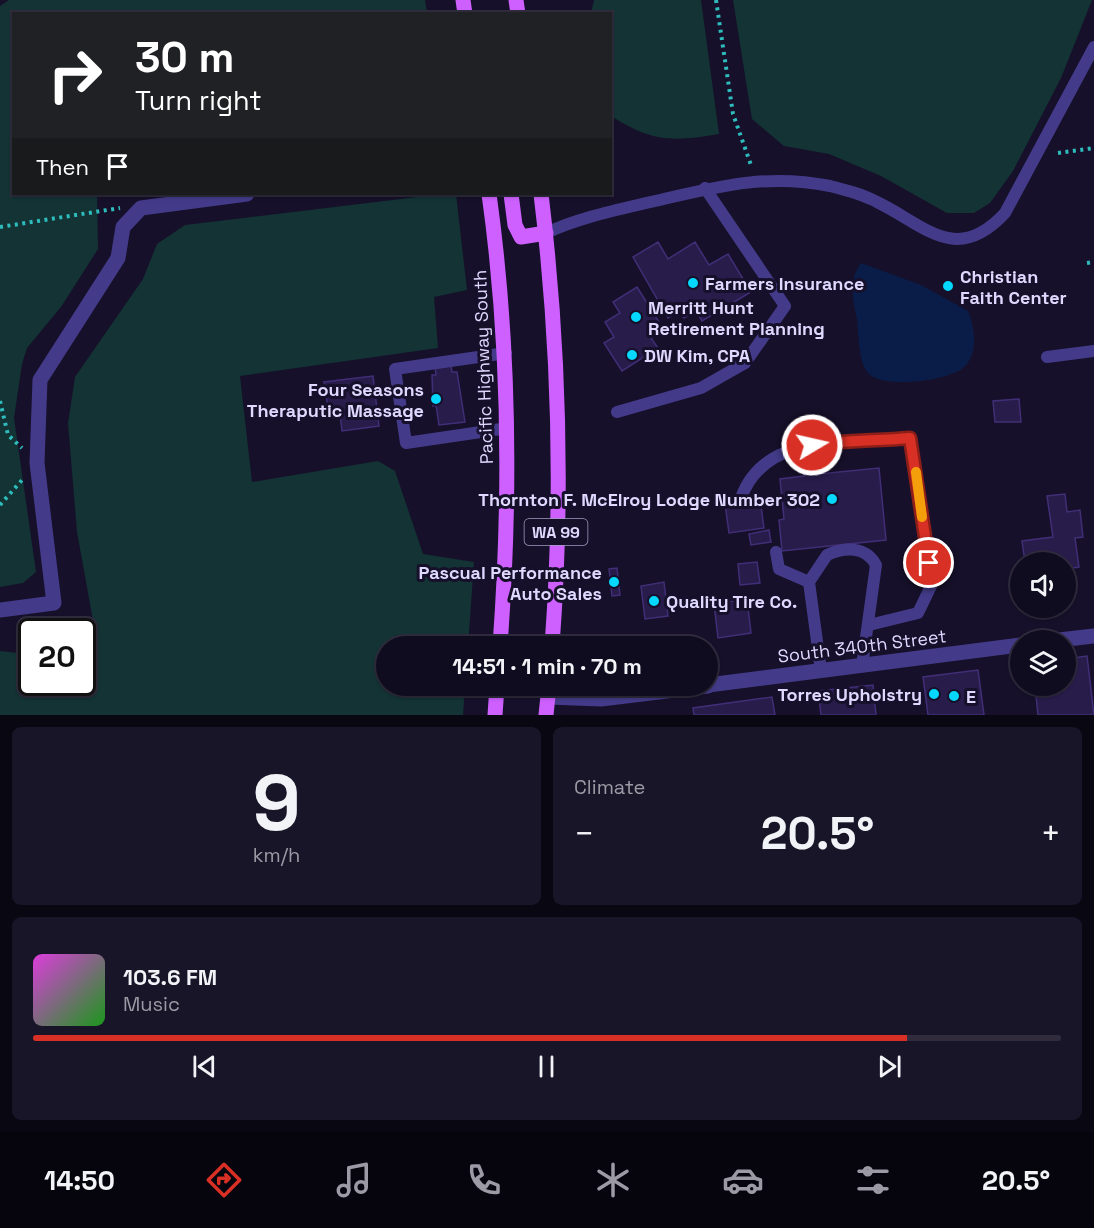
<!DOCTYPE html>
<meta charset="utf-8">
<style>
body{margin:0;font-family:"Space Grotesk",sans-serif;background:#191529;color:#f1f3f6;height:100vh;display:flex;flex-direction:column;font-size:22px;white-space:nowrap}
*{box-sizing:border-box;margin:0}
p{font-size:20px;color:#9c9ba5}
.icon{flex:none;width:33px;height:33px;fill:none;stroke:currentColor;stroke-width:2;stroke-linecap:round;stroke-linejoin:round}
.map{position:relative;height:715px;overflow:hidden}
.details{display:flex;flex-direction:column;gap:12px;padding:12px;background:#090712;flex:1}
.details>*{flex:none}
.hud{position:absolute;left:12px;top:12px;width:600px;height:183px;border-radius:0px;box-shadow:0 2px 4px #0004,0 0 0 2px #302c3e;background:#202124;color:#fff;overflow:hidden}
.tools{position:absolute;left:1010px;top:552px;display:grid;gap:12px}
.tools a{display:grid;place-items:center;width:66px;height:66px;border-radius:50%;background:#100c20;box-shadow:0 2px 4px #0004,0 0 0 2px #302c3e;font-size:30px}
.speed{position:absolute;left:18px;top:618px;display:flex;gap:12px;font-size:30px;font-weight:700;text-align:center}
.speed>*{display:grid;place-content:center;width:78px;height:78px;border-radius:50%;background:#100c20;box-shadow:0 2px 4px #0004,0 0 0 2px #302c3e;line-height:1}
.speed .limit{border:3px solid #111;border-radius:9px;background:#fff;color:#111}
.pin{position:absolute;display:grid;place-items:center;width:51px;height:51px;color:#fff;margin:-26px;border:3px solid #fff;border-radius:50%;box-shadow:0 2px 6px #0007}
.me{position:absolute;width:66px;margin:-33px;rotate:81deg;stroke-linejoin:round;filter:drop-shadow(0 0 4px #0008)}
.turn{display:flex;align-items:center;gap:21px;height:126px;padding:0 24px;font-size:27px}
.turn .icon{width:78px;height:78px;stroke-width:2.5}
.turn b{display:block;font-size:42px;line-height:51px}
.then{display:flex;align-items:center;height:57px;padding:0 24px;background:#0003;gap:12px;font-size:22px}
.big{font-size:45px;font-weight:700;line-height:1.1}
.details .tile{flex:1;display:flex;flex-direction:column;justify-content:center;gap:9px;min-width:0;padding:0 21px;border-radius:9px;background:#191529}
.details .dial{align-items:center;gap:0}
.dial b{font-size:78px;line-height:1}
.song{display:flex;align-items:center;gap:18px}
.cover{width:72px;height:72px;border-radius:9px;background:linear-gradient(135deg,hsl(300 70% 55%),hsl(120 70% 35%))}
.played{height:6px;border-radius:3px;background:linear-gradient(90deg,#d93025 85%,#302c3e 85%)}
.keys{display:flex;justify-content:space-around;direction:ltr}
.heat{display:flex;justify-content:space-between;align-items:center;font-size:33px;direction:ltr}
.details .tiles{flex:1;display:grid;gap:12px;grid-template-columns:1fr 1fr}
.tile:last-child{grid-column:span 2}
.trip{position:absolute;left:376px;top:636px;width:342px;height:60px;border-radius:30px;background:#100c20;box-shadow:0 2px 4px #0004,0 0 0 2px #302c3e;font-weight:700;line-height:60px;text-align:center}
.tab-bar{display:flex;height:96px;justify-content:space-around;align-items:center;background:#06050d;color:#9c9ba5}
.tab-bar .icon{width:42px;height:42px}
.tab-bar .active{color:#d93025}
.tab-bar b{font-size:27px;color:#f1f3f6}
.map>svg:first-child{display:block}
.green{fill:#133334}
.water{fill:#0a1d48}
.building{fill:#281c4b;stroke:#412e77;stroke-width:1.5}
.lines{fill:none;stroke-linecap:round;stroke-linejoin:round}
.path{stroke:#2fbcbc;stroke-width:4;stroke-dasharray:3 4.5;stroke-linecap:butt}
.lane{stroke:#433b89;stroke-width:12}
.street{stroke:#433b89;stroke-width:15}
.primary{stroke:#cd60ff;stroke-width:15}
.route-casing{stroke:#8d1f18;stroke-width:15}
.route{stroke:#d93025;stroke-width:10}
.slow{stroke:#f59e0b;stroke-width:10}
.poi-dot{fill:#05d8ff;stroke:#16102a;stroke-width:2}
.labels{text-anchor:middle;dominant-baseline:central;stroke-width:6;stroke-linejoin:round;paint-order:stroke}
.shield{fill:#16102a;stroke:#a39dbf;stroke-width:1.5}
.shield-label{font-size:16px;font-weight:bold;fill:#dfd9ff}
.poi-label{font-size:18px;font-weight:bold;fill:#dfd9ff;stroke:#16102a;text-anchor:start}
.street-label{font-size:18px;fill:#dfd9ff;stroke:#16102a}
</style>
<div class="map">
<svg width="1094" height="715" viewBox="0 0 1094 715">
<rect width="100%" height="100%" fill="#16102a"/>
<g class="green">
<path d="M9,0H425L427,13L14,14V194H97L98,249L61,307L27,348L22,364L14,418L36,572L23,583L0,587V6Z"/>
<path d="M594,0H701L719,134C672,142 652,142 611,116L610,14L591,13Z"/>
<path d="M733,0H1092L1061,78L1013,171L990,203L974,213H947L881,176L829,154L784,146L752,119Z"/>
<path d="M442,194H456L467,290L434,297L438,348L240,376L252,482L378,461L395,471L423,554L474,562L468,646H387V686H465L463,715H0V651L18,653L31,658L32,682H82L83,662L86,661L96,637L77,532L68,423L75,377L143,279L157,244L185,225Z"/>
</g>
<path class="water" d="M861,263L921,285L968,311C975,328 979,355 963,368C947,381 885,389 869,374C858,363 859,335 857,320C853,299 848,281 861,263Z"/>
<g class="building">
<path d="M658,242L668,259L695,242L709,265L728,254L751,292L702,321L696,311L684,318L679,311L668,318L633,257Z"/>
<path d="M637,287L659,322L655,325L660,333L651,338L658,348L622,371L604,343L614,337L605,322L620,313L613,302Z"/>
<path d="M451,365L452,372H457L465,422L439,425L436,405L433,406L432,375H436L435,367Z"/>
<path d="M373,376L379,426L342,431L340,414L329,415L324,382Z"/>
<path d="M1019,399L1021,422H995L993,401Z"/>
<path d="M818,460L819,474L879,468L886,540L782,551L779,520L784,519L780,479L804,476L803,462Z"/>
<path d="M1065,494L1067,512L1080,510L1083,537L1075,538L1079,567L1065,569V562H1025L1022,541L1053,537L1047,496Z"/>
<path d="M760,499L764,528L729,533L725,504Z"/>
<path d="M769,530L771,542L751,545L749,534Z"/>
<path d="M757,562L760,583L740,585L738,564Z"/>
<path d="M617,568L620,595L612,596L609,569Z"/>
<path d="M664,582L668,616L645,619L641,586Z"/>
<path d="M747,599L751,633L718,638L714,604Z"/>
<path d="M1087,656L1094,715H1038L1035,686H1065V659Z"/>
<path d="M978,670L984,715H928L923,677Z"/>
<path d="M873,685L876,715H821L818,691Z"/>
<path d="M772,697L775,715H694L693,708Z"/>
</g>
<g class="lines">
<g class="path">
<path d="M716,0L733,114L752,168"/>
<path d="M1058,153L1094,148"/>
<path d="M0,227L120,208"/>
<path d="M1087,263L1094,262"/>
<path d="M0,401L8,435L22,448"/>
<path d="M0,505L22,480"/>
</g>
<g class="lane">
<path d="M546,233C581,217 617,210 655,201C716,187 766,173 830,186C846,190 862,194 877,202C925,225 956,266 1005,213L1094,47"/>
<path d="M506,353L395,369L406,443L508,428"/>
<path d="M1047,357L1094,351"/>
<path d="M617,412L701,388L745,363L785,306L705,188"/>
<path d="M741,498C765,430 854,443 910,438L932,584L918,613L869,625"/>
<path d="M776,552L779,569L809,582"/>
<path d="M821,671L809,582L827,555C845,547 866,546 876,565L862,666"/>
</g>
<g class="street">
<path d="M0,610L54,603L37,463L40,380L118,258L123,227L141,208L247,194"/>
<path d="M1059,640L1094,636"/>
<path d="M708,685L1020,645"/>
<path d="M548,697L601,699L708,686"/>
</g>
<g class="primary">
<path d="M463,0L465,14"/>
<path d="M516,0L518,14"/>
<path d="M489,194C510,344 511,495 500,646"/>
<path d="M511,194L515,225L521,237L546,233"/>
<path d="M541,194C559,342 563,497 552,646"/>
<path d="M495,715L497,686"/>
<path d="M546,715L549,686"/>
</g>
</g>
<g class="lines">
<g class="route-casing">
<path id="route" d="M812,445C845,440 877,441 910,438L929,563"/>
</g>
<use href="#route" class="route"/>
<path class="slow" d="M916,472L922,517"/>
</g>
<g class="poi-dot">
<circle cx="693" cy="283" r="6"/>
<circle cx="948" cy="286" r="6"/>
<circle cx="636" cy="317" r="6"/>
<circle cx="632" cy="355" r="6"/>
<circle cx="436" cy="399" r="6"/>
<circle cx="832" cy="499" r="6"/>
<circle cx="614" cy="582" r="6"/>
<circle cx="654" cy="601" r="6"/>
<circle cx="934" cy="694" r="6"/>
<circle cx="954" cy="696" r="6"/>
</g>
<g class="labels">
<rect class="shield" x="524.5" y="519" width="63" height="26" rx="4.5"/>
<g class="shield-label">
<text x="556" y="532">WA 99</text>
</g>
<g class="poi-label">
<text x="960" y="276">Christian<tspan x="960" dy="21">Faith Center</tspan></text>
<text x="705" y="283">Farmers Insurance</text>
<text x="648" y="307">Merritt Hunt<tspan x="648" dy="21">Retirement Planning</tspan></text>
<text x="644" y="355">DW Kim, CPA</text>
<text x="424" y="389" text-anchor="end">Four Seasons<tspan x="424" dy="21">Theraputic Massage</tspan></text>
<text x="820" y="499" text-anchor="end">Thornton F. McElroy Lodge Number 302</text>
<text x="602" y="572" text-anchor="end">Pascual Performance<tspan x="602" dy="21">Auto Sales</tspan></text>
<text x="666" y="601">Quality Tire Co.</text>
<text x="922" y="694" text-anchor="end">Torres Upholstry</text>
<text x="966" y="696">E</text>
</g>
<g class="street-label">
<text transform="translate(483 367) rotate(-92)">Pacific Highway South</text>
<text transform="translate(862 646) rotate(-7)">South 340th Street</text>
</g>
</g>
</svg>
<div class="tools">
<a><svg class="icon" aria-label="sound" viewBox="0 0 24 24"><path d="M4 9h4l5-4v14l-5-4H4zM17 9q2 3 0 6"/></svg></a>
<a><svg class="icon" aria-label="layers" viewBox="0 0 24 24"><path d="M12 4l9 5-9 5-9-5zM3 14l9 5 9-5"/></svg></a>
</div>
<div class="speed"><div class="limit">20</div></div>
<div class="pin" style="left:929px;top:563px;background:#d93025"><svg class="icon" aria-label="arrive" viewBox="0 0 24 24"><path d="M6 21V4h12l-3 4 3 4H6"/></svg></div>
<svg class="me" style="left:812px;top:445px" viewBox="-20 -20 40 40"><circle r="17" fill="#d93025" stroke="#fff" stroke-width="3"/><path d="M0-11L8 9 0 5-8 9z" fill="#fff"/></svg>
<div class="trip">14:51 · 1 min · 70 m</div>
<div class="hud">
<div class="turn"><svg class="icon" aria-label="right" viewBox="0 0 24 24"><path d="M7 20v-9h11M14 6l5 5-5 5"/></svg><div><b>30 m</b>Turn right</div></div>
<div class="then">Then<svg class="icon" aria-label="arrive" viewBox="0 0 24 24"><path d="M6 21V4h12l-3 4 3 4H6"/></svg></div>
</div>
</div>
<section class="details">
<div class="tiles">
<div class="tile dial"><b>9</b><p>km/h</p></div>
<div class="tile"><p>Climate</p>
<div class="heat"><a>−</a><b class="big">20.5°</b><a>+</a></div>
</div>
<div class="tile">
<div class="song"><i class="cover"></i><div><b>103.6 FM</b><p>Music</p></div></div>
<div class="played"></div>
<div class="keys"><svg class="icon" aria-label="previous" viewBox="0 0 24 24"><path d="M18 5L8 12l10 7zM5 5v14"/></svg><svg class="icon" aria-label="pause" viewBox="0 0 24 24"><path d="M8 5v14M16 5v14"/></svg><svg class="icon" aria-label="next" viewBox="0 0 24 24"><path d="M6 5l10 7-10 7zM19 5v14"/></svg></div>
</div>
</div>
</section>
<nav class="tab-bar">
<b>14:50</b>
<svg class="icon active" aria-label="directions" viewBox="0 0 24 24"><path d="M12 3l9 9-9 9-9-9zM9 14v-3h6M13 9l2 2-2 2"/></svg>
<svg class="icon" aria-label="music" viewBox="0 0 24 24"><path d="M9 18V5l10-2v13"/><circle cx="6" cy="18" r="3"/><circle cx="16" cy="16" r="3"/></svg>
<svg class="icon" aria-label="phone" viewBox="0 0 24 24"><path d="M5 4h4l2 5-3 2q2 4 5 5l2-3 5 2v4C11 20 4 13 5 4z"/></svg>
<svg class="icon" aria-label="climate" viewBox="0 0 24 24"><path d="M12 3v18M4 7l16 10M4 17L20 7"/></svg>
<svg class="icon" aria-label="car" viewBox="0 0 24 24"><path d="M5 17H2v-5l4-1 3-4h7l3 4 3 1v5h-3M9 17h6M6 11h13"/><circle cx="7" cy="17" r="2"/><circle cx="17" cy="17" r="2"/></svg>
<svg class="icon" aria-label="filters" viewBox="0 0 24 24"><path d="M4 7h16M4 17h16"/><circle cx="9" cy="7" r="2"/><circle cx="15" cy="17" r="2"/></svg>
<b>20.5°</b>
</nav>
